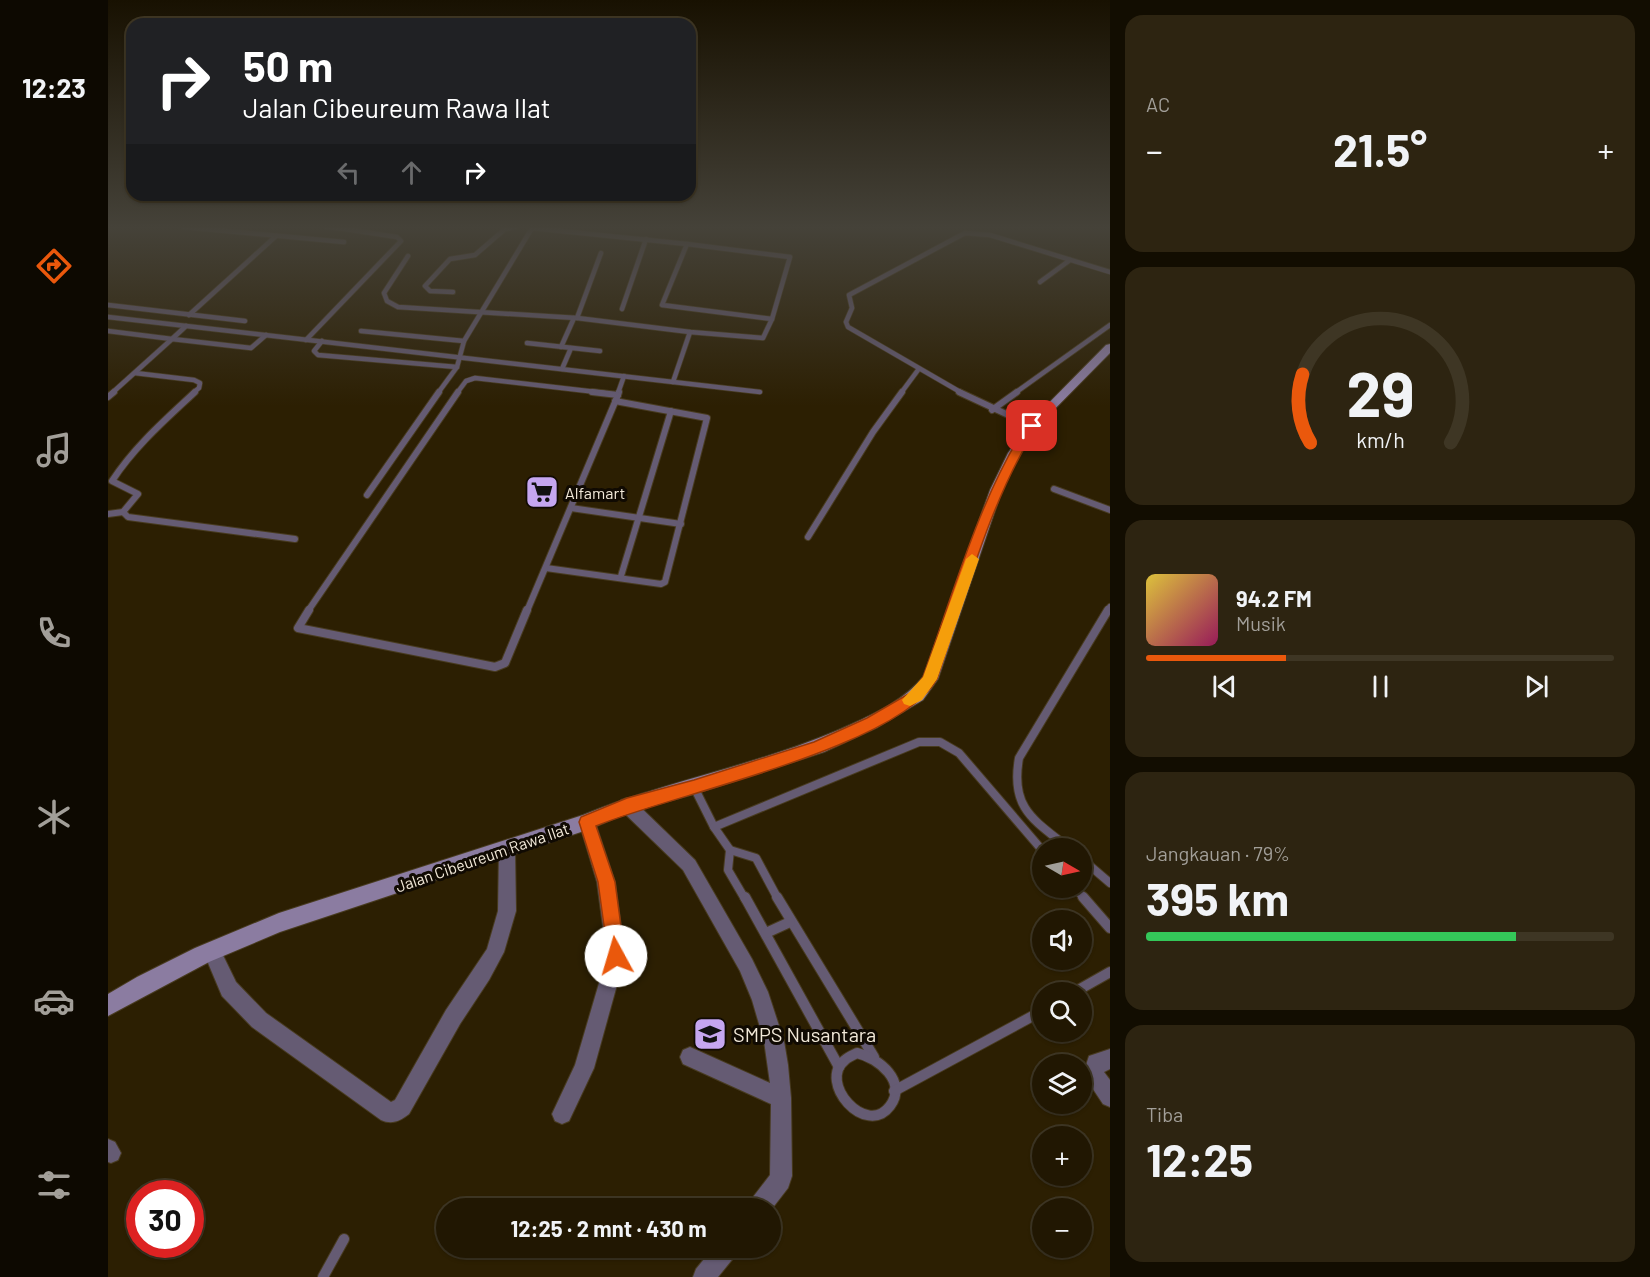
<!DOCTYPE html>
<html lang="id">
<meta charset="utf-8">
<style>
body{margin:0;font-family:Barlow,sans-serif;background:#2d2411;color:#f1f3f6;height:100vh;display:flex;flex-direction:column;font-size:22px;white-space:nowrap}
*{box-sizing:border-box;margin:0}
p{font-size:20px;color:#a29f99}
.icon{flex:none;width:33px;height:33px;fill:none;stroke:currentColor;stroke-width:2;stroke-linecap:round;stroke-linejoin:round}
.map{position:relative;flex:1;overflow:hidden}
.side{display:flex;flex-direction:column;gap:15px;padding:15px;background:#120d01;width:540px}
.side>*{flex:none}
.banner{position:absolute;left:18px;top:18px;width:570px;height:183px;border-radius:18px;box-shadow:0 2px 4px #0004,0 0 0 2px #3e3624;background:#202124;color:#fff;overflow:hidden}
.needle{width:39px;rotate:99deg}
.controls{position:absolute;left:924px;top:838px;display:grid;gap:12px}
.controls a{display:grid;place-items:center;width:60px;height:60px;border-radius:50%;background:#211702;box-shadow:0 2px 4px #0004,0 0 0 2px #3e3624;font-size:30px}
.speed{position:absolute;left:18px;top:1180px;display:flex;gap:12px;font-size:30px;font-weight:700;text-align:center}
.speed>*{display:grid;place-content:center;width:78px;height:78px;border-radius:50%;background:#211702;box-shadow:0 2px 4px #0004,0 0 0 2px #3e3624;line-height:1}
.speed .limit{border:9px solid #d22;background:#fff;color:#111}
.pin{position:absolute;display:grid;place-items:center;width:51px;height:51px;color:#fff;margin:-26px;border-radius:12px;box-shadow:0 3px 9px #0006}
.me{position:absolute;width:66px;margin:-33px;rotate:354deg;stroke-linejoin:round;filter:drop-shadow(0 0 4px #0008)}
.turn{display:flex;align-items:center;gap:21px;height:126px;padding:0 18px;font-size:27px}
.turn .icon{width:78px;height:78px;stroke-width:2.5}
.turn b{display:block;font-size:42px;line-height:51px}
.lanes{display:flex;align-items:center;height:57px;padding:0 18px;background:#0003;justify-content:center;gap:30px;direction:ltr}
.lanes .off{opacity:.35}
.big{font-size:45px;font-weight:700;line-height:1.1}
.side .card{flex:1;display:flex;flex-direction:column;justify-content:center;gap:9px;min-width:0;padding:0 21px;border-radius:18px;background:#2d2411}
.side .dial{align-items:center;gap:0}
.dial svg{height:156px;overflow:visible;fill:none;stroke:#3e3624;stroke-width:7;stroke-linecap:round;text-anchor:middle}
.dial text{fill:#f1f3f6;stroke:none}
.song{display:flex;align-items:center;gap:18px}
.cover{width:72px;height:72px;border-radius:9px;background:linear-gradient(135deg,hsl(50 70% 55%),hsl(330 70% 35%))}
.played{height:6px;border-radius:3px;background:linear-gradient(90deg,#ea580c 30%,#3e3624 30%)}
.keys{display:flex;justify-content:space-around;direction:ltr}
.heat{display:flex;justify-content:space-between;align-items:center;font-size:33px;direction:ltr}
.charge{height:9px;border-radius:4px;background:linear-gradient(90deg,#34c759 79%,#3e3624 0)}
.trip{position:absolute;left:328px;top:1198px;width:345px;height:60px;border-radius:30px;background:#211702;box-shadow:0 2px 4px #0004,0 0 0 2px #3e3624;font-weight:700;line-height:60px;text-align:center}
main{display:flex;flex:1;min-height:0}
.tab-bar{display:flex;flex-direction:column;width:108px;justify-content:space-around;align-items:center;background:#0d0901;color:#a29f99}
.tab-bar .icon{width:42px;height:42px}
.tab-bar .current{color:#ea580c}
.tab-bar b{font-size:27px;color:#f1f3f6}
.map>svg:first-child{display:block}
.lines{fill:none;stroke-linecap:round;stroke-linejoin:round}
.lane-far3-casing{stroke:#483b20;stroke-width:6}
.lane-far2-casing{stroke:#483b20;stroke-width:8}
.lane-far1-casing{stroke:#483b20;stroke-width:10}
.lane-casing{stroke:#483b20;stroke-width:12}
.street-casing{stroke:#483b20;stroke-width:2}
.secondary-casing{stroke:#483b20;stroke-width:2}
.lane-far3{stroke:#655b73;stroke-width:4.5}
.lane-far2{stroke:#655b73;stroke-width:6}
.lane-far1{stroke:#655b73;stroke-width:8}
.lane{stroke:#655b73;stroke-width:10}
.street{fill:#655b73;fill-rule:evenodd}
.secondary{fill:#8b7ca1;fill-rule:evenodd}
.route{fill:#ea580c;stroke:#983908;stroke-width:1.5}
.slow{fill:#f59e0b}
.labels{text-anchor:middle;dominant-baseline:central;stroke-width:6;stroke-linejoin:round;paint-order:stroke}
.poi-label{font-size:16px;fill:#f2e9d9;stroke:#100a02;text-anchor:start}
.street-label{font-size:16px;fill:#f2e9d9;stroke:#100a02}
.near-poi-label{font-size:20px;fill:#f2e9d9;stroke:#100a02;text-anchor:start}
</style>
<main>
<nav class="tab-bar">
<b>12:23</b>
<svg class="icon current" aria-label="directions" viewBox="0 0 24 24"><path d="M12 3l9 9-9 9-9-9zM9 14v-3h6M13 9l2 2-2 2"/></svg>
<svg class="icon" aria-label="music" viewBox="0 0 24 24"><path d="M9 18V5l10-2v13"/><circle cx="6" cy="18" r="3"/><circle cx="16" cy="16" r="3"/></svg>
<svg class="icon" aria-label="phone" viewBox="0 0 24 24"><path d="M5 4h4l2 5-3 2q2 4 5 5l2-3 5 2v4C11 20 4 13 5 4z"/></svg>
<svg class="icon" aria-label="climate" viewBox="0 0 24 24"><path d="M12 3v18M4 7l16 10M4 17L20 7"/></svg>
<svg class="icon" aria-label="car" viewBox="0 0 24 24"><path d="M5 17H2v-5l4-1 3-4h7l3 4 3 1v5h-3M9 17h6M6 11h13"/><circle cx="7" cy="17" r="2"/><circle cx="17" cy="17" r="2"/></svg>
<svg class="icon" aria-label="filters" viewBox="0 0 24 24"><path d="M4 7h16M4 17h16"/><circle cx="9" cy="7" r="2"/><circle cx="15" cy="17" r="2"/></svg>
</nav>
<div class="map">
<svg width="1002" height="1277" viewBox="0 0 1002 1277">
<rect width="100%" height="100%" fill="#2c1f02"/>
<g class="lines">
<g class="lane-far3-casing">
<g id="lane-far3">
<path d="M75,227L236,242"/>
<path d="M219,227L237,229"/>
<path d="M300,256L276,293L279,301L290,307L469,318L582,332L655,338L664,319L682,257L579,244"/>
<path d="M932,282L962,260"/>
<path d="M345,292L322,291L317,286L342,259L367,255L397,229L408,227"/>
<path d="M0,305L137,321"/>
<path d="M514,309L538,239"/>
<path d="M81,315L168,236"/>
<path d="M0,317L652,392"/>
<path d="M469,318L493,253"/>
<path d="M0,331L64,339L78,326"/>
<path d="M253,331L356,341"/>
<path d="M198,340L293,241L289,237L237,229L238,227"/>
<path d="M214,341L206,351L210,355L349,367"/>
<path d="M419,343L492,351"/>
<path d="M453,347L466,318"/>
<path d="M454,369L463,348"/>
<path d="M27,373L86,380L92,383L91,388L85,393"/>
<path d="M565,382L582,332"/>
<path d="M4,393L64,339L143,348L158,335"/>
<path d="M330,393L349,367L356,341L424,228L579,244L554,305L664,319"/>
<path d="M349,393L358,381L367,378L497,393"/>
<path d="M510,393L516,376"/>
<path d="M793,393L810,370"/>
<path d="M854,393L740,327L738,322L744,308L741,295L857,233L882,235L1002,272"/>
<path d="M907,393L1002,325"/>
</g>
</g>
<g class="lane-far2-casing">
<g id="lane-far2">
<path d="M484,392L510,395"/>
<path d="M851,392L924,426"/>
<path d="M510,395L511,392"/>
<path d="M0,397L6,392"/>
<path d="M884,410L909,392"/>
<path d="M946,489L1002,510"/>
<path d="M259,495L331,392"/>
<path d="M463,508L573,524"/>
<path d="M15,512L20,517L187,539"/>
<path d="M0,514L15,512L30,494L4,481C27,446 57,420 87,392"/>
<path d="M700,537L765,432L794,392"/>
<path d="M438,568L553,584L557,582L599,418L507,401"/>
<path d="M513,576L563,411"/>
<path d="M200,611L350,392"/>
<path d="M419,611L510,395"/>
<path d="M999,611L1002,607"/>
</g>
</g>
<g class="lane-far1-casing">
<g id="lane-far1">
<path d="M201,610L190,628L387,667L397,663L419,610"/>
<path d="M586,787L606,827"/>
<path d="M962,849C926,820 902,809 911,758L1000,610"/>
<path d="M622,850L620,870L637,899"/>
<path d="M974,859L1002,883"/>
<path d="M967,888L977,899"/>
<path d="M670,899L648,858L622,850L606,827L811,742H832L851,753L934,850"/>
</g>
</g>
<g class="lane-casing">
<g id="lane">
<path d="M637,897L731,1067"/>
<path d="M669,897L766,1057"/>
<path d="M975,897L1002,928"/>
<path d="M658,933L682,922"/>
<path d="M965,993L1002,972"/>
<path d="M749,1053C771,1058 800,1082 782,1106C758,1138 709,1082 737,1060C740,1057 745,1055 749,1053Z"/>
<path d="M786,1091L934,1011"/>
<path d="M215,1277L236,1239"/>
</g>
</g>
<g class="street-casing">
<g id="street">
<path d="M519,798L525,800L587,860L644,959L660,992L676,1041L680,1065L683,1098L684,1176L680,1188L663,1210L639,1209L642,1201L662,1175L663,1104L575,1064L572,1057L575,1050L582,1047L662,1083L656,1041L644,1000L632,971L575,870L513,810L511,805L513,800Z"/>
<path d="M479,815L485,817L487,822L507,882L517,956L486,1068L461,1121L454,1124L447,1121L444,1114L467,1065L499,956L489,882L471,822L473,817Z"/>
<path d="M399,840L405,843L407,848L408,911L396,952L381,980L352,1024L301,1114C292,1121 284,1125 273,1120L144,1027L114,996L95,951L98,945L104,942L110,945L128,982L158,1013L283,1102L287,1100L338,1010L379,949L390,911L391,848L393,843Z"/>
<path d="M1002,1049V1069L996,1072L1002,1080V1107L995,1104L975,1074L981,1056Z"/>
<path d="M0,1139L7,1142L13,1153L10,1160L3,1163L0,1162Z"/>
<path d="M605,1248H630L627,1256L610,1277H585L588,1269Z"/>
</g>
</g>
<g class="secondary-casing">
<path id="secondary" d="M1002,344V353L928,428L912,453L894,490L830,679L815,700L770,727L716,752L586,794L522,812L479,830L172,932L101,962L0,1016V994L29,977L87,948L171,913L475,815C563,779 657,764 744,724C770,712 797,699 815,677L882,490L900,453L920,424L998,345Z"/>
</g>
<use href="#lane-far3" class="lane-far3"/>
<use href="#lane-far2" class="lane-far2"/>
<use href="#lane-far1" class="lane-far1"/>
<use href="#lane" class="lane"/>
<use href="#street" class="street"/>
<use href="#secondary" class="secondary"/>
</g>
<linearGradient id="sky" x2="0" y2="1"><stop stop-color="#181101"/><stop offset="0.56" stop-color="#454239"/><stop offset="1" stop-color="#454239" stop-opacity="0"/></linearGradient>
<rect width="1002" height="406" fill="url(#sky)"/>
<path class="route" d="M924,422L929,426C881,503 858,594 829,679C791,748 565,794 488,826L507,882L517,956L514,962L508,965L501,962L490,882L471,822L473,817L519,798L586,780L706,742L759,718L804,692L815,677C845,594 872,496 920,423Z"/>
<path class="slow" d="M864,554L871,559L829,679L814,700L802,706L796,704L794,700L815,677L858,559Z"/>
<defs>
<g id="supermarket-square" transform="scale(1.725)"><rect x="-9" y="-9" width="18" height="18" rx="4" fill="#c5a6f0" stroke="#100a02"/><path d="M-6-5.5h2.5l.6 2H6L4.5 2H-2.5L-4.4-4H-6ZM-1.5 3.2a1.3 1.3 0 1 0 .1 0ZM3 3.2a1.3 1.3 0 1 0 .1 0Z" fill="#111"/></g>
<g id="school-square" transform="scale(1.725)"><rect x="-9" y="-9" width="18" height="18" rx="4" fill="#c5a6f0" stroke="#100a02"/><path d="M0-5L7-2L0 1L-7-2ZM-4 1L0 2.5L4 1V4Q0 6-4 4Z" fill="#111"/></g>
</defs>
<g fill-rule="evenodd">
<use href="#supermarket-square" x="434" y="492"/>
<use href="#school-square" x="602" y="1034"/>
</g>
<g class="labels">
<g class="poi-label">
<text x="457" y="492">Alfamart</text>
</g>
<g class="street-label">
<text transform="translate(374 857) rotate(-19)">Jalan Cibeureum Rawa Ilat</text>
</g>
<g class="near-poi-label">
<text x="625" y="1034">SMPS Nusantara</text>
</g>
</g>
</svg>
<div class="controls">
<a><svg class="needle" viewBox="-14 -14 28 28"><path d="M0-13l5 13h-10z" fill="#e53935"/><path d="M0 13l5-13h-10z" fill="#a29f99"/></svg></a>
<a><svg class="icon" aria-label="sound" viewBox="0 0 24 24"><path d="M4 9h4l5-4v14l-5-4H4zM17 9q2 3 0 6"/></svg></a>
<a><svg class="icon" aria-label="search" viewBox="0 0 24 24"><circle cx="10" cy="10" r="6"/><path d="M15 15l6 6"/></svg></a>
<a><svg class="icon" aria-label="layers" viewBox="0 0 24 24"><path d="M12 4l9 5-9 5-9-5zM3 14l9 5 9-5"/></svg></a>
<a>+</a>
<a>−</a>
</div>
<div class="speed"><div class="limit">30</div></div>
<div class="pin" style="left:924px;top:426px;background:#d93025"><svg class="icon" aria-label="arrive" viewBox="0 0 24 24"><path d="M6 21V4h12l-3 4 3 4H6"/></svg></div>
<svg class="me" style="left:508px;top:956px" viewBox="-20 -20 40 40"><circle r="19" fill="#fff"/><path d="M0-13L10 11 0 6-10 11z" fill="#ea580c"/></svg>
<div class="trip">12:25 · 2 mnt · 430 m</div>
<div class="banner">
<div class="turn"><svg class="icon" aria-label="right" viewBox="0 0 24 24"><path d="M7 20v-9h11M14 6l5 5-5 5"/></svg><div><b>50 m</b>Jalan Cibeureum Rawa Ilat</div></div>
<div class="lanes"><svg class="icon off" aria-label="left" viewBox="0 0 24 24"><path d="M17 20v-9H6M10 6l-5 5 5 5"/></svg><svg class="icon off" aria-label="ahead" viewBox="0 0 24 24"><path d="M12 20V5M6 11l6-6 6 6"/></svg><svg class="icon" aria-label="right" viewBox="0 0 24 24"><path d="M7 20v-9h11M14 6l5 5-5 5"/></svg></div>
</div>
</div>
<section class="side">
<div class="card"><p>AC</p>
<div class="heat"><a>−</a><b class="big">21.5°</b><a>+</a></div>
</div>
<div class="card dial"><svg viewBox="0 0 100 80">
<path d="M14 69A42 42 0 1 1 86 69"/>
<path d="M14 69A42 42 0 0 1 10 34" stroke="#ea580c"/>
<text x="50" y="56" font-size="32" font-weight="700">29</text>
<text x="50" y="72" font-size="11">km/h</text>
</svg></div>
<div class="card">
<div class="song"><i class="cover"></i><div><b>94.2 FM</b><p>Musik</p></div></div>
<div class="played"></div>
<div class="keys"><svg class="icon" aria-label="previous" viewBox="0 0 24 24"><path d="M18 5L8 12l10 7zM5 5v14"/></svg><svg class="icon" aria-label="pause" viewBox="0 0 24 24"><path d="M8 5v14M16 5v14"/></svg><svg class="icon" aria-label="next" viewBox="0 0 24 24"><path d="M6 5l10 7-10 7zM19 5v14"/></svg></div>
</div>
<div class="card"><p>Jangkauan · 79%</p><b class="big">395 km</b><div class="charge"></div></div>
<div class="card"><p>Tiba</p><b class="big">12:25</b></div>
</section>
</main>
